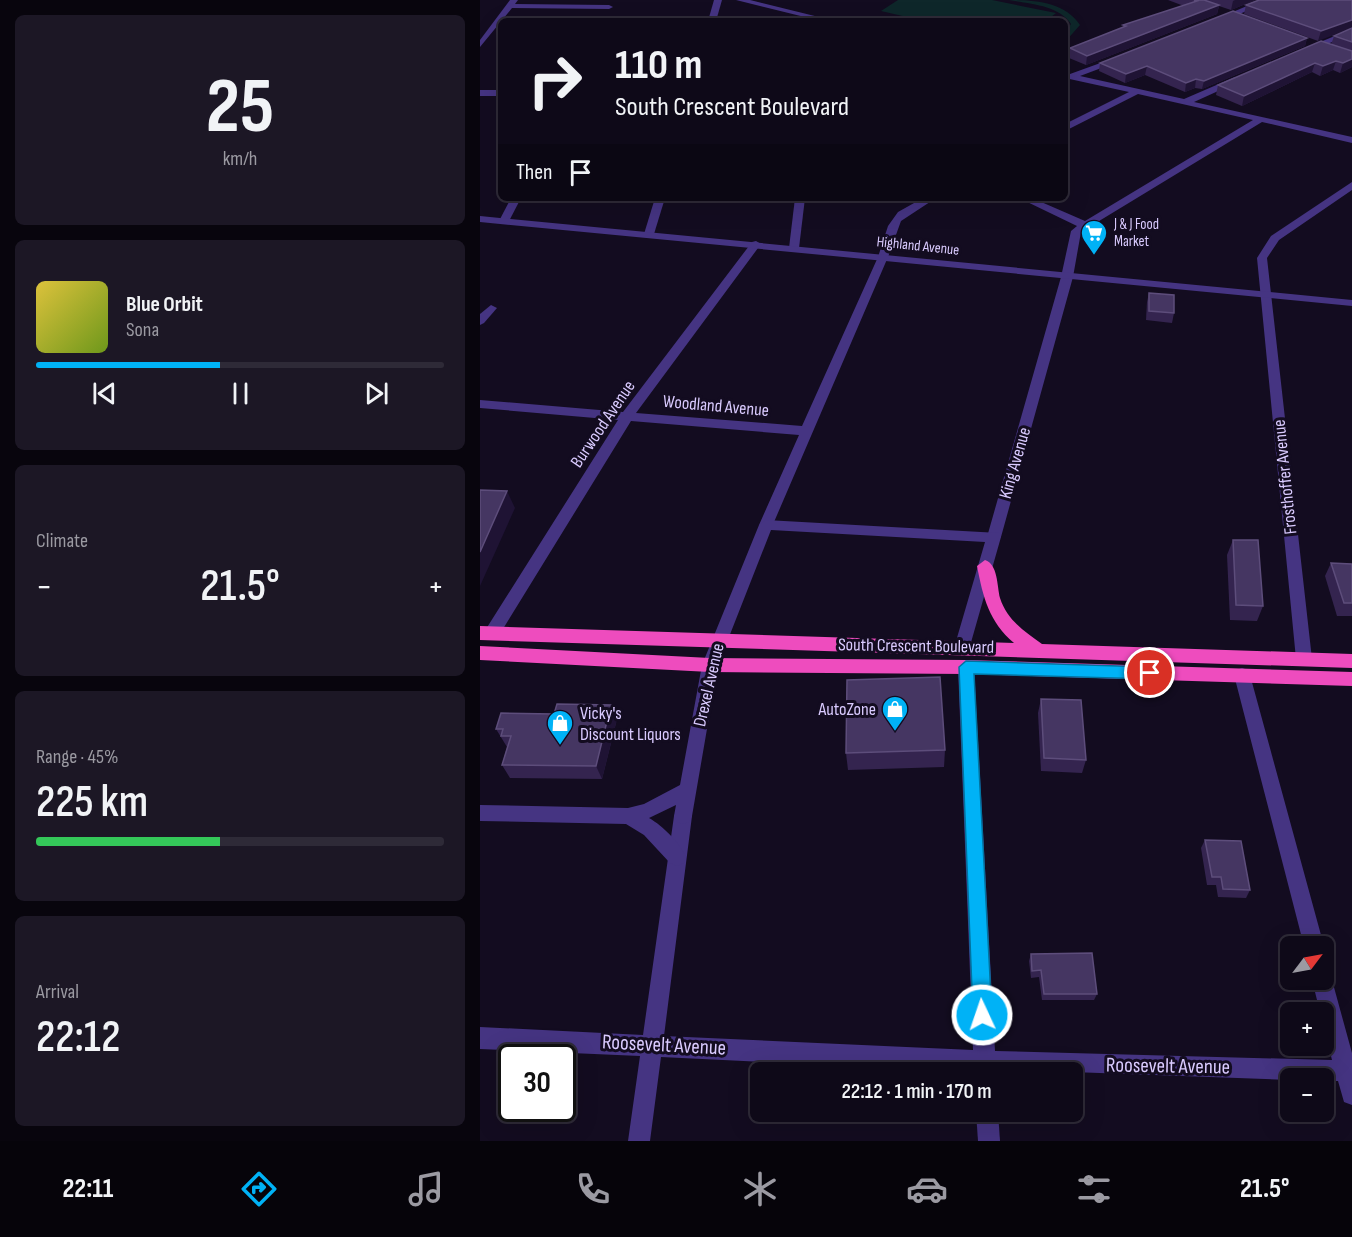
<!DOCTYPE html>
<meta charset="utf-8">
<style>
body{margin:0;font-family:"Sofia Sans Condensed",sans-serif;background:#1c1725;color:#f1f3f6;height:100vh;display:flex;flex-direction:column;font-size:22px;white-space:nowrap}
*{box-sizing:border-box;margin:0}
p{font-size:20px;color:#9b9aa2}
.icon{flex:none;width:33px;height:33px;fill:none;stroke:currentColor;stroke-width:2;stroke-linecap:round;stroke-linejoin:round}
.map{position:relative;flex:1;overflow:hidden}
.panel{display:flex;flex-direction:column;gap:15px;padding:15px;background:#08050d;width:480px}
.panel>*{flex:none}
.top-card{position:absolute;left:18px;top:18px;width:570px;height:183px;border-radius:9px;box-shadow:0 6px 24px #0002,0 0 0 2px #2e2a37;background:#0e0918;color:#f1f3f6;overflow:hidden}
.needle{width:39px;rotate:58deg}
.controls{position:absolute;left:800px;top:936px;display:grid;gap:12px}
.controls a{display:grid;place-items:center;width:54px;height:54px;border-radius:9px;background:#0e0918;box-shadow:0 6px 24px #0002,0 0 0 2px #2e2a37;font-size:30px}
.speed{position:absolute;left:18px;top:1044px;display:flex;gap:12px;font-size:30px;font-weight:700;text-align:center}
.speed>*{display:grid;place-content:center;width:78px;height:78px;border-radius:50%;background:#0e0918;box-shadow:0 6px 24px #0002,0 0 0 2px #2e2a37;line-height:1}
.speed .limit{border:3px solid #111;border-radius:9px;background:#fff;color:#111}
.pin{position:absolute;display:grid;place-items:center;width:51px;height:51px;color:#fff;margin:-26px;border:3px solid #fff;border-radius:50%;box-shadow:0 2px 6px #0007}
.me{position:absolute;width:66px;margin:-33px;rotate:357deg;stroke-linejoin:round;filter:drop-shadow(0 0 4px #0008)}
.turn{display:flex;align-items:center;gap:21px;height:126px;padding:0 18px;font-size:27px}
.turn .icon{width:78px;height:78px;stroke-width:2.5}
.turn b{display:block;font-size:42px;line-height:51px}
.then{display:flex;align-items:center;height:57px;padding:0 18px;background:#0003;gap:12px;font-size:22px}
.big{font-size:45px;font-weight:600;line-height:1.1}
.panel .card{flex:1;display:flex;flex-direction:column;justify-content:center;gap:9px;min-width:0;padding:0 21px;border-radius:9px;background:#1c1725}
.panel .dial{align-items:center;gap:0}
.dial b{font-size:78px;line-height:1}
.song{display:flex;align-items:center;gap:18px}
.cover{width:72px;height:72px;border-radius:9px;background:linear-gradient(135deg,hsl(50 70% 55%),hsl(80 70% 35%))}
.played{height:6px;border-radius:3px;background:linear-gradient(90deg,#00b2f6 45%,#2e2a37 45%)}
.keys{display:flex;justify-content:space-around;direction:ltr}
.heat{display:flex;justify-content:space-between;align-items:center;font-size:33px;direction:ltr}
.charge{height:9px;border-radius:4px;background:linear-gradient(90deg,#34c759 45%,#2e2a37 0)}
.trip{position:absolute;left:270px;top:1062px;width:333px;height:60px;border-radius:9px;background:#0e0918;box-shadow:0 6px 24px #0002,0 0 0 2px #2e2a37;font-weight:600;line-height:60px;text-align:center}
.menu{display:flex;height:96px;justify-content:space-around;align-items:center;background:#06040a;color:#9b9aa2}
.menu .icon{width:42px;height:42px}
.menu .active{color:#00b2f6}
.menu b{font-size:27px;color:#f1f3f6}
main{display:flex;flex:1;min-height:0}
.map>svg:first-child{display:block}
.green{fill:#0e272a}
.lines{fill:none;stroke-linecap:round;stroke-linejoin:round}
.minor{fill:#453482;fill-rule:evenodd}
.tertiary{fill:#453482;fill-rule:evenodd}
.trunk{fill:#ee4cbe;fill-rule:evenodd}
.wall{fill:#34244f}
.shaded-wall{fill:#1f1334}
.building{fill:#453662;stroke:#5d4d7b;stroke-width:1.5}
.route{fill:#00b2f6;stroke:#0074a0;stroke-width:1.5}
.labels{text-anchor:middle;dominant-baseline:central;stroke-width:6;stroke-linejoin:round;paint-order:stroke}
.far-poi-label{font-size:15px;fill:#dacbff;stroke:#130c20;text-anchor:start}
.far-street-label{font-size:15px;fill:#dacbff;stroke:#130c20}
.street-label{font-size:18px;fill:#dacbff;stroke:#130c20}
.poi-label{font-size:18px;fill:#dacbff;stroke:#130c20;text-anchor:end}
.near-street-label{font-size:21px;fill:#dacbff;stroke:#130c20}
</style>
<main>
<section class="panel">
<div class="card dial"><b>25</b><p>km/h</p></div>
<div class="card">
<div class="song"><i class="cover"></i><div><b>Blue Orbit</b><p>Sona</p></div></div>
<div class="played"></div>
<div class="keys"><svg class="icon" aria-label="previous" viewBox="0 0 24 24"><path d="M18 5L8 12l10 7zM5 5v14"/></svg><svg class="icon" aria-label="pause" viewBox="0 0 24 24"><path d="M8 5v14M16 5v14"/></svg><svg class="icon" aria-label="next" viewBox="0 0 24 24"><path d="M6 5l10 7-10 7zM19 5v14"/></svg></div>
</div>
<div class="card"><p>Climate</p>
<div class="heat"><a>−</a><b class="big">21.5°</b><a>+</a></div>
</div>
<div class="card"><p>Range · 45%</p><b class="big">225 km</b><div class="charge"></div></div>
<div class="card"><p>Arrival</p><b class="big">22:12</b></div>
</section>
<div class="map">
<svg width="872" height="1141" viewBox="0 0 872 1141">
<rect width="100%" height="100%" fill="#130c20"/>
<g class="green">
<path d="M418,0H512L576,13L566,21H444L401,11Z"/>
<path d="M529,0C554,0 585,2 600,25L585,42V33L591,24C579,5 549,4 529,0Z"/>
</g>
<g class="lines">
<g class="minor">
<path d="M30,0H38L35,4L129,5L133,7L129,9L32,8L0,47V40Z"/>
<path d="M234,0H242L236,21H228Z"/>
<path d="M256,0H270L355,21H341Z"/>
<path d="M781,0H792L741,22L734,20Z"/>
<path d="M872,29V34L830,51L823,49Z"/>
<path d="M637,57L641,59L640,61L600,76L704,99L755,77L759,80L758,82L714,102L872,137V143L782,122L601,232L593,277L521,537L514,542L507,537L581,277L591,231L597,226L539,198H552L605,221L773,120L658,94L585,131V124L649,92L585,78V72L590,74Z"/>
<rect x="0" y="90" width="21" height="6"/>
<path d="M872,182V190L799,240L787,258L832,659L830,664L824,666L818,664L816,659L777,258L791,236Z"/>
<path d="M31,198H41L28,223H20L19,221Z"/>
<path d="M175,198H185L174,234L169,237L164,234Z"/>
<path d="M315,198H325L319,248L314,251L309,248Z"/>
<path d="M443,198H456L421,221L408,257L291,529L286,530L279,525L319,435L151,421L18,637H6L4,633L6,629L138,420L0,408V400L143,412L272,242L276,241L281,244L156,413L322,426L398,257L408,226L418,212Z"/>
<path d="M11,305L17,308L4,323L0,325V314Z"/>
<path d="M486,660L492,662L494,667L515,1051L852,1060L843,1024V1012H840L832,980H843V970L849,973L852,980L872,1053V1105L864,1102L858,1081H843V1078L810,1080L592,1072H494L181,1057L170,1141H148L160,1056L0,1049V1027L163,1035L194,816L197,810L203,808L209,810L212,816L184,1036L493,1050L478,667L480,662Z"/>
<path d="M762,668L768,670L770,675L844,946L843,948V946H824L754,675L756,670Z"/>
<path d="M496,1112H518L520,1141H498Z"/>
</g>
<g class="tertiary">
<path d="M0,216L872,300V306L0,222Z"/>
<path d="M286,520L519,533L521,537L488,653L482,654L476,653L474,648L505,542L291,530L238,665L212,816L209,822L203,824L197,822L194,816L196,805L169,818C183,826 200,843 206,857L204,863L197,866L190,863L164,835L146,824L0,821V805L148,808L164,804L200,785L222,665L279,525Z"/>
</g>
<g class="trunk">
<path d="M505,560C518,564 517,586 520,598C527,620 544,631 562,644L872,654V668L0,640V626L534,643C509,622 503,597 497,566Z"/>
<path d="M0,646L230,658L486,660L872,672V686L486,674L230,672L0,660Z"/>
</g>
</g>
<g class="wall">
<path d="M688,0H775L751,10L739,6L737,14L606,65L589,58L590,48L643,28V25L704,6Z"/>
<path d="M872,0L838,41L764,14L766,5Z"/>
<path d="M872,28V67L860,73L853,70L840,76L832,72L762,106L736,95L738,85L851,45L854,36Z"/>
<path d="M827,38L825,46L722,89L715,88L705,92L665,75L645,83L619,71L620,63Z"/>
<path d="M669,293L694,313L692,323L666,320L667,302Z"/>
<path d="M753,540L783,606L777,621L750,620L747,555Z"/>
<path d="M851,563L872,564V616H857L845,576Z"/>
<path d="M561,699L606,760L602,773L561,771L558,713Z"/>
<path d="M131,705L137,719L122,779L30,778L22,765L27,747L16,729L74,714Z"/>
<path d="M465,750L464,767L368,770L366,753Z"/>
<path d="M725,840L770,890L766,898L738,897L736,885H727L721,848Z"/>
<path d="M551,954L617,994L614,1000H562L559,977L551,978L549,961Z"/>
</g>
<g class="shaded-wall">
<path d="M755,0H775L751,10L753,1Z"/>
<path d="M739,5L737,14L606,65L607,56Z"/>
<path d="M872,20V28L838,41L841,31Z"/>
<path d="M827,38L825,46L722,89L724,81Z"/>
<path d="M872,59V67L860,73L863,63Z"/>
<path d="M856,61L853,70L840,76L843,66Z"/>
<path d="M835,63L832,72L762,106L764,96Z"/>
<path d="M667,66L665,75L645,83L646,74Z"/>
<path d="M716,79L715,88L705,92L706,83Z"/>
<path d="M27,491L35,508L0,586V552Z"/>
<path d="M131,705L137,719L122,779L116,766Z"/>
</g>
<g class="building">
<path d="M714,0H724L739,5L607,56L590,48L646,26L643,25L717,1Z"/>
<path d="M779,0H872V20L841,31L766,5Z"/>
<path d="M753,11L827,38L724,81L716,79L706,83L667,66L646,74L620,63Z"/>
<path d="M872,28V42L854,36Z"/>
<path d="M841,41L872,51V59L863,63L856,61L843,66L835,63L764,96L738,85Z"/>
<path d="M669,293L694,295V313L669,311Z"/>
<path d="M0,490L27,491L0,552Z"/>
<path d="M753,540H778L783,606L756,605Z"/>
<path d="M851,563L872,564V603H864Z"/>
<path d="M460,677L465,750L366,753L367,680Z"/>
<path d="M561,699L601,700L606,760L564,758Z"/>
<path d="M77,704L131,705L116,766L22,765L31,736H21L23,729H16L21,713L74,714Z"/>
<path d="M725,840L761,841L770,890L743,889L741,877H732Z"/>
<path d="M612,953L617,994H564L561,970L552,971L551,954Z"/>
</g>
<path class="route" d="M486,661L670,667L678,673L670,679L494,674L512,1015L509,1021L502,1024L495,1021L493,1015L479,667Z"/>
<defs>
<g id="supermarket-pin" transform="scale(1.35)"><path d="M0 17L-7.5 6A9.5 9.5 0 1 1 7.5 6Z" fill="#00b2f6" stroke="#130c20"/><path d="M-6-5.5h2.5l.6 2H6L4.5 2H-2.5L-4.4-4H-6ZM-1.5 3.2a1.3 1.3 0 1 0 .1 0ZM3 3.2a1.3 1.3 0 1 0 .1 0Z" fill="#fff"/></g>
<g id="shop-pin" transform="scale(1.35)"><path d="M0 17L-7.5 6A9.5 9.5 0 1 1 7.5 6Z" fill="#00b2f6" stroke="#130c20"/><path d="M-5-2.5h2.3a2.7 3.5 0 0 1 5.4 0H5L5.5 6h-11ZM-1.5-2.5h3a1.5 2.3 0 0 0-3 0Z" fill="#fff"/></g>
</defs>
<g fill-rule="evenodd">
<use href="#supermarket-pin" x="614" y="233"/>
<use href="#shop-pin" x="415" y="709"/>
<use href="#shop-pin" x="80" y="723"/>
</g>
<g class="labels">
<g class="far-poi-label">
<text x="634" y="224">J &amp; J Food<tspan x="634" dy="17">Market</tspan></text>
</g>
<g class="far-street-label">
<text transform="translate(438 246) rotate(6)">Highland Avenue</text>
</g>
<g class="street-label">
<text transform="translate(236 406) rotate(5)">Woodland Avenue</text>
<text transform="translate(123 424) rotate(-56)">Burwood Avenue</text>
<text transform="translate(535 463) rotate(-74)">King Avenue</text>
<text transform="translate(805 477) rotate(-96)">Frosthoffer Avenue</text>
<text transform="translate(436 646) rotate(1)">South Crescent Boulevard</text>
<text transform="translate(229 685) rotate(-77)">Drexel Avenue</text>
</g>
<g class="poi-label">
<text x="396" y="709">AutoZone</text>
<text x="100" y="713" text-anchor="start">Vicky's<tspan x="100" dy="21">Discount Liquors</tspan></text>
</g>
<g class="near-street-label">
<text transform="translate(184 1045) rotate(3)">Roosevelt Avenue</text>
<text transform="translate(688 1066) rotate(1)">Roosevelt Avenue</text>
</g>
</g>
</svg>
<div class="controls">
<a><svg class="needle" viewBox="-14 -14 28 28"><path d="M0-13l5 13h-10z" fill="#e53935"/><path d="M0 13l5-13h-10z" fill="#9b9aa2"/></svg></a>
<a>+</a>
<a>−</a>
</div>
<div class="speed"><div class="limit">30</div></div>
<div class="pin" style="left:670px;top:673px;background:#d93025"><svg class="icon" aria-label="arrive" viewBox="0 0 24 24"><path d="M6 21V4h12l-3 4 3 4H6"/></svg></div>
<svg class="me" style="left:502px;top:1015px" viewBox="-20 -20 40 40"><circle r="17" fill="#00b2f6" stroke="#fff" stroke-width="3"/><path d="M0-11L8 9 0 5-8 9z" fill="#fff"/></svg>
<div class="trip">22:12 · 1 min · 170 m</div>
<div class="top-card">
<div class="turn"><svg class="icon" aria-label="right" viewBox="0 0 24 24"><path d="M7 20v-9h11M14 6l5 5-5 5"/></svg><div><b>110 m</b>South Crescent Boulevard</div></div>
<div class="then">Then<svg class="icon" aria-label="arrive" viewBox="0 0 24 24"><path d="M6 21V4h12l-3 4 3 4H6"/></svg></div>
</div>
</div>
</main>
<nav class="menu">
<b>22:11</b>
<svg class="icon active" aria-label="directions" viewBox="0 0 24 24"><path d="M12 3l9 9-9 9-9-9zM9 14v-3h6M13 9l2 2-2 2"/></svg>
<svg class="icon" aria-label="music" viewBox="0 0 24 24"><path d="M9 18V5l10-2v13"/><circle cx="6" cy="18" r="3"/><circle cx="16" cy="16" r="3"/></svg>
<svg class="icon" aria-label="phone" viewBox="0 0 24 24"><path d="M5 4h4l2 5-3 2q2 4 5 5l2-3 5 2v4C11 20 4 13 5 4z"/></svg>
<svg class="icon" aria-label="climate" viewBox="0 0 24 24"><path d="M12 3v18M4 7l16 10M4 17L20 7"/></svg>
<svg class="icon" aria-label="car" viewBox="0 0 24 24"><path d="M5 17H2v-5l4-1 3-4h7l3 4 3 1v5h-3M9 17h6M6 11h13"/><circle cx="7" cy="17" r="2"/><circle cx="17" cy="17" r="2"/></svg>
<svg class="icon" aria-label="filters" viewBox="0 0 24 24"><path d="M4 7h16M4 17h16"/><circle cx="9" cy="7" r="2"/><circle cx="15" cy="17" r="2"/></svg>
<b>21.5°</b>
</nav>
